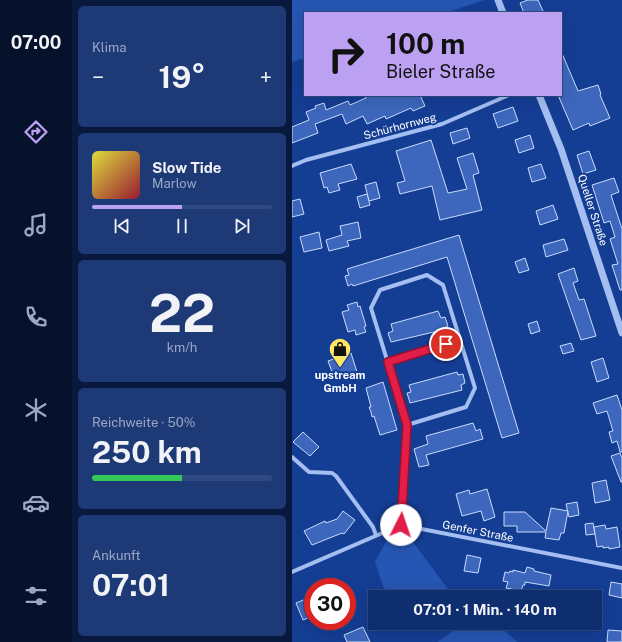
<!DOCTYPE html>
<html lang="de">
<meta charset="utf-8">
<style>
body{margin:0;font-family:"Public Sans",sans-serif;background:#1d3a77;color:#f1f3f6;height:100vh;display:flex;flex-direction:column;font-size:15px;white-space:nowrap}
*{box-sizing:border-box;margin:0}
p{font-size:13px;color:#9ba8c3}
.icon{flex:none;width:22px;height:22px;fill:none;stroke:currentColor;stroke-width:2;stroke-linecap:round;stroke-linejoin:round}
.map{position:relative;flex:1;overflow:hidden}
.sheet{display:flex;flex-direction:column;gap:6px;padding:6px;background:#08193d;width:220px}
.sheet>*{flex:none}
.hud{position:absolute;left:12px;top:12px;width:258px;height:84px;border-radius:0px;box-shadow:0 4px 16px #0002,0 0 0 1px #2f4a82;background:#bca0f2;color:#111;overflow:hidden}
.speed{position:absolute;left:12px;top:578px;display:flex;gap:8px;font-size:20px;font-weight:700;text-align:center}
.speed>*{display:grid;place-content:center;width:52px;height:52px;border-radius:50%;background:#0f2e6f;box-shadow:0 4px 16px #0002,0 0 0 1px #2f4a82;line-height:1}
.speed .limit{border:6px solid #d22;background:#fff;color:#111}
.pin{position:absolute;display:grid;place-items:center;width:34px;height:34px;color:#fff;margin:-17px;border:2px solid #fff;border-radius:50%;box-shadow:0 1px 4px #0007}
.me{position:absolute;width:44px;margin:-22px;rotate:4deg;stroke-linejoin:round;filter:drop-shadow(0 0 3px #0008)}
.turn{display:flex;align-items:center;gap:14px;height:84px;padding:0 16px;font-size:18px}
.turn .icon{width:52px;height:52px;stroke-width:2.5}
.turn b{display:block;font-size:28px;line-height:34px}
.big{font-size:30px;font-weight:700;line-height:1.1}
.sheet .card{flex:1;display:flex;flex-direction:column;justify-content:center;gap:6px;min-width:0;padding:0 14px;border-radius:6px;background:#1d3a77}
.sheet .dial{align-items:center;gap:0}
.dial b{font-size:52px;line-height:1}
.song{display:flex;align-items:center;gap:12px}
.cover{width:48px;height:48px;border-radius:6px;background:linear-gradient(135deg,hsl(60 70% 55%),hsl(350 70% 35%))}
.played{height:4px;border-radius:2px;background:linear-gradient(90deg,#bca0f2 50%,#2f4a82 50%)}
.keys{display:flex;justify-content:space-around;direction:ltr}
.heat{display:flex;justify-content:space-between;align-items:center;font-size:22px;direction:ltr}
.charge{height:6px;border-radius:3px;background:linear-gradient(90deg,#34c759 50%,#2f4a82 0)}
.trip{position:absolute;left:76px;top:590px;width:234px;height:40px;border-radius:0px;background:#0f2e6f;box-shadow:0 4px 16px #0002,0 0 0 1px #2f4a82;font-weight:700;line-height:40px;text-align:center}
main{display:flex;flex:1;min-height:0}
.tab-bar{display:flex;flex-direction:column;width:72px;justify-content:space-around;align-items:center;background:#06122c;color:#9ba8c3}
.tab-bar .icon{width:28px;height:28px}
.tab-bar .active{color:#bca0f2}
.tab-bar b{font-size:18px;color:#f1f3f6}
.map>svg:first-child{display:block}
.green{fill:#2656b3}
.building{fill:#3d67bc;stroke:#cbdbfc}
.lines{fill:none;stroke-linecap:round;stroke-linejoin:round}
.minor{stroke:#a4bef2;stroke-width:4}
.tertiary{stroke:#a4bef2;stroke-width:7}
.route-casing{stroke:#92132f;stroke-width:10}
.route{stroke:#e11d48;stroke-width:7}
.labels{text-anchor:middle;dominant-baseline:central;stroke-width:4;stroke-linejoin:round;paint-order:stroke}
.street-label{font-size:11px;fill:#fff;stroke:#143d94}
.poi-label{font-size:11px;font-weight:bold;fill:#fff;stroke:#143d94}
</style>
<main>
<nav class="tab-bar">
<b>07:00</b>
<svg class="icon active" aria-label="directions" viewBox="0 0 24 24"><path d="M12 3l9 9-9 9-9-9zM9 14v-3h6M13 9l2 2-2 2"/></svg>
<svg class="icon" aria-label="music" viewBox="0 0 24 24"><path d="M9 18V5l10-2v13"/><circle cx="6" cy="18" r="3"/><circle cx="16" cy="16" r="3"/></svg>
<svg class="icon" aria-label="phone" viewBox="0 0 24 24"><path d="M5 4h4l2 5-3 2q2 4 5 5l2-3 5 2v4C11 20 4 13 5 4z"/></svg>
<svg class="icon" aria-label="climate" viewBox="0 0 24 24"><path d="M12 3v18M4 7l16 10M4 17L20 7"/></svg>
<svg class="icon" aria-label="car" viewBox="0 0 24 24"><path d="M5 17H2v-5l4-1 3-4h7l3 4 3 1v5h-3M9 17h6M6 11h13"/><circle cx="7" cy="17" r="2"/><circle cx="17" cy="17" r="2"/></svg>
<svg class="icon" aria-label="filters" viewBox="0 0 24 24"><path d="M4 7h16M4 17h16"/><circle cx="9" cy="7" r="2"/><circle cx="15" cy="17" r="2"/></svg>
</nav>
<section class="sheet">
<div class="card"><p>Klima</p>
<div class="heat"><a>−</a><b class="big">19°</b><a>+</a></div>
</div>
<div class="card">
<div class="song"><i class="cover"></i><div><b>Slow Tide</b><p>Marlow</p></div></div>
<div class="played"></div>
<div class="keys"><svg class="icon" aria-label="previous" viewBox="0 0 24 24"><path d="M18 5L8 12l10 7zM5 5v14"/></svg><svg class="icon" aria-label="pause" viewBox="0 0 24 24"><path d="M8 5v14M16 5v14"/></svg><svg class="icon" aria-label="next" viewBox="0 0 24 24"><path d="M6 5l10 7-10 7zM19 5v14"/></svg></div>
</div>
<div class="card dial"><b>22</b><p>km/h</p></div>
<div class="card"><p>Reichweite · 50%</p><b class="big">250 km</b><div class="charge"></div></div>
<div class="card"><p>Ankunft</p><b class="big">07:01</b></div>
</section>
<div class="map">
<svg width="330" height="642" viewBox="0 0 330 642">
<rect width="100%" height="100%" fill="#143d94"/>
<g class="green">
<path d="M0,0H193L153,13H13V58L0,62Z"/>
<path d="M112,530L162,597H99L91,586L83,562L97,536Z"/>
<path d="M173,623H204L225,642H145Z"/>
</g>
<g class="building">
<path d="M236,0H246L251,11L246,13H232L228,3Z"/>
<path d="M269,51L286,91L306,85L309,94L308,95L318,118L298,126L297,123L281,130L266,95H269Z"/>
<path d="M73,95H128L133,106L121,111L119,108L94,119L93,116L75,124L71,116L54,124L50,114L23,124L26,133L0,143V127L17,120L14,112L24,108L23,106L32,103L34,110L56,101L58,105L74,98Z"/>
<path d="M221,107L226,121L206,128L201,114Z"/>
<path d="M175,128L178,138L161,144L158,133Z"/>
<path d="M238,135L242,148L227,153L223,140Z"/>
<path d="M139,140L156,193L175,189L165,158L181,153L187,173L181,175L190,210L148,220L140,186L108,194L105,183L113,181L104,151Z"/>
<path d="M297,151L304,170L291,174L285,155Z"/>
<path d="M59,164L65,179L46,184L48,190L37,193L35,187L32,188L28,173Z"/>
<path d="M249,164L254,178L240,182L236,168Z"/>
<path d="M322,178L327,192L319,195L330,229V290H328L320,265L326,264L318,239L323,237L318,221L312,223L300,185Z"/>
<path d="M84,182L88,198L77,201L73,185Z"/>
<path d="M75,194L78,205L68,208L65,197Z"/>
<path d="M8,199L12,214L0,217V201Z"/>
<path d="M261,205L266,219L248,225L244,211Z"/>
<path d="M66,222L69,238L55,241L57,246L37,251L34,240L50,235L48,226Z"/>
<path d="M27,232L30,248L12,252L8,237Z"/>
<path d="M167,235L227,433L210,438L155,257L61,286L60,284L56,286L53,276L57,275L55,269Z"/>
<path d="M272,239L276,250L254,257L251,245Z"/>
<path d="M233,258L237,270L227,273L223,262Z"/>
<path d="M282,268L286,281L281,283L287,300L292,299L304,336L289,340L266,274Z"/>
<path d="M65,302L66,307L68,306L74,326L72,327L74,332L64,335L63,330L56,332L50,312L57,310L55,305Z"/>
<path d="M146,311L149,318L153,317L156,326L142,332L99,342L96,333L101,331L99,324Z"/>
<path d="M245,321L248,331L239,334L236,324Z"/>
<path d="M279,343L282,351L271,354L268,346Z"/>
<path d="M59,353L65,372L43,380L36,361Z"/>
<path d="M311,358L317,378L305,382L299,362Z"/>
<path d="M165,372L166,375L171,374L173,383L169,385L170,390L118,403L115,393L119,392L117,385Z"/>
<path d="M91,382L105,430L88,435L82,416L80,417L79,412L77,407H79L74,388Z"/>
<path d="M325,395L330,410V452H328L325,441L320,443L317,432L321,431L315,411L305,414L301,403Z"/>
<path d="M181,423L184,431L188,429L191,439L134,455L137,465L127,467L122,449L136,444L134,436Z"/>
<path d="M11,432L27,447L18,456L1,442Z"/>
<path d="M328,453L330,458V482H329L319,456Z"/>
<path d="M314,480L318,500L303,503L300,483Z"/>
<path d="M195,489L203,517L192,521L189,511L170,516L164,494L177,490L178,494Z"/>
<path d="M285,502L287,515L277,517L274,504Z"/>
<path d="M259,508L276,511L272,533H269L267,540L253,538L254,532H225V526H212V512H233L254,531Z"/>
<path d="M51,511L63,520L52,534L50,533L20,545L12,531L33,521L34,523L45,519Z"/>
<path d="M301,523L303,534L294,535L293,524Z"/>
<path d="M313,525L314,529L325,527L328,547L317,549V547L311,548V546L305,547L302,527Z"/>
<path d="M175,555L189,558L186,573L172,571Z"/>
<path d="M235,567L242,569V571L259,575L257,586L233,582V585H231L229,591L214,588L216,582L211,581L213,572L217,573L218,571L221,572V570L233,573Z"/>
<path d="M319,582L330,584V598L317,595Z"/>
<path d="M21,596V616L11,620L4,603Z"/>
<path d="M71,627L78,642H55L52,635Z"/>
<path d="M316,630L330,631V642H315Z"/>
</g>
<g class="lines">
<g class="minor">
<path d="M0,166L14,160L150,124L217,95"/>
<path d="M96,362L168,339"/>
<path d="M0,457L17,472L40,473L44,476L81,527L84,535"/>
<path d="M109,525L115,425L79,308L88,290L135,275L151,285L183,388L174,407L115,425"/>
<path d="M0,572L109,525L330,568"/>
</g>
<g class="tertiary">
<path d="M206,0L211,13"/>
<path d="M247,95L269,149L330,333"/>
</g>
</g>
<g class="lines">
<g class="route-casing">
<path id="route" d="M109,525L115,425L96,362L154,344"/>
</g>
<use href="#route" class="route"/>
</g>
<defs>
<g id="shop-pin" transform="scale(1.15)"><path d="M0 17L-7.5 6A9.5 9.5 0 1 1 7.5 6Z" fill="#ffe564" stroke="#143d94"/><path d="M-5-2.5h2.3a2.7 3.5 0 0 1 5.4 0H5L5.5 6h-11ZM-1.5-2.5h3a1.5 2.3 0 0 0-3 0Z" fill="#111"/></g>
</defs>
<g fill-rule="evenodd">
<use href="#shop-pin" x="48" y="349"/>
</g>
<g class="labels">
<g class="street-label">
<text transform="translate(108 126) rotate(-15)">Schürhornweg</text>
<text transform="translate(301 210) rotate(72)">Queller Straße</text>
<text transform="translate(186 531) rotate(11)">Genfer Straße</text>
</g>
<g class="poi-label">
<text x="48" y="375">upstream<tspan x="48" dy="13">GmbH</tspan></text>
</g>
</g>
</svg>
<div class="speed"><div class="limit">30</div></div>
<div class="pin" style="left:154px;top:344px;background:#d93025"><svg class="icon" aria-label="arrive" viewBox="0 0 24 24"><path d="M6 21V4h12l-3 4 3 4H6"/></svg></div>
<svg class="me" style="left:109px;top:525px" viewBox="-20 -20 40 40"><circle r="19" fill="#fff"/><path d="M0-13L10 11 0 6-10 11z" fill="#e11d48"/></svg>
<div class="trip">07:01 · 1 Min. · 140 m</div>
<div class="hud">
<div class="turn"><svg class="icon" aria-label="right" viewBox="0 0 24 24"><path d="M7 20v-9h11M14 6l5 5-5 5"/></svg><div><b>100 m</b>Bieler Straße</div></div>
</div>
</div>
</main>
